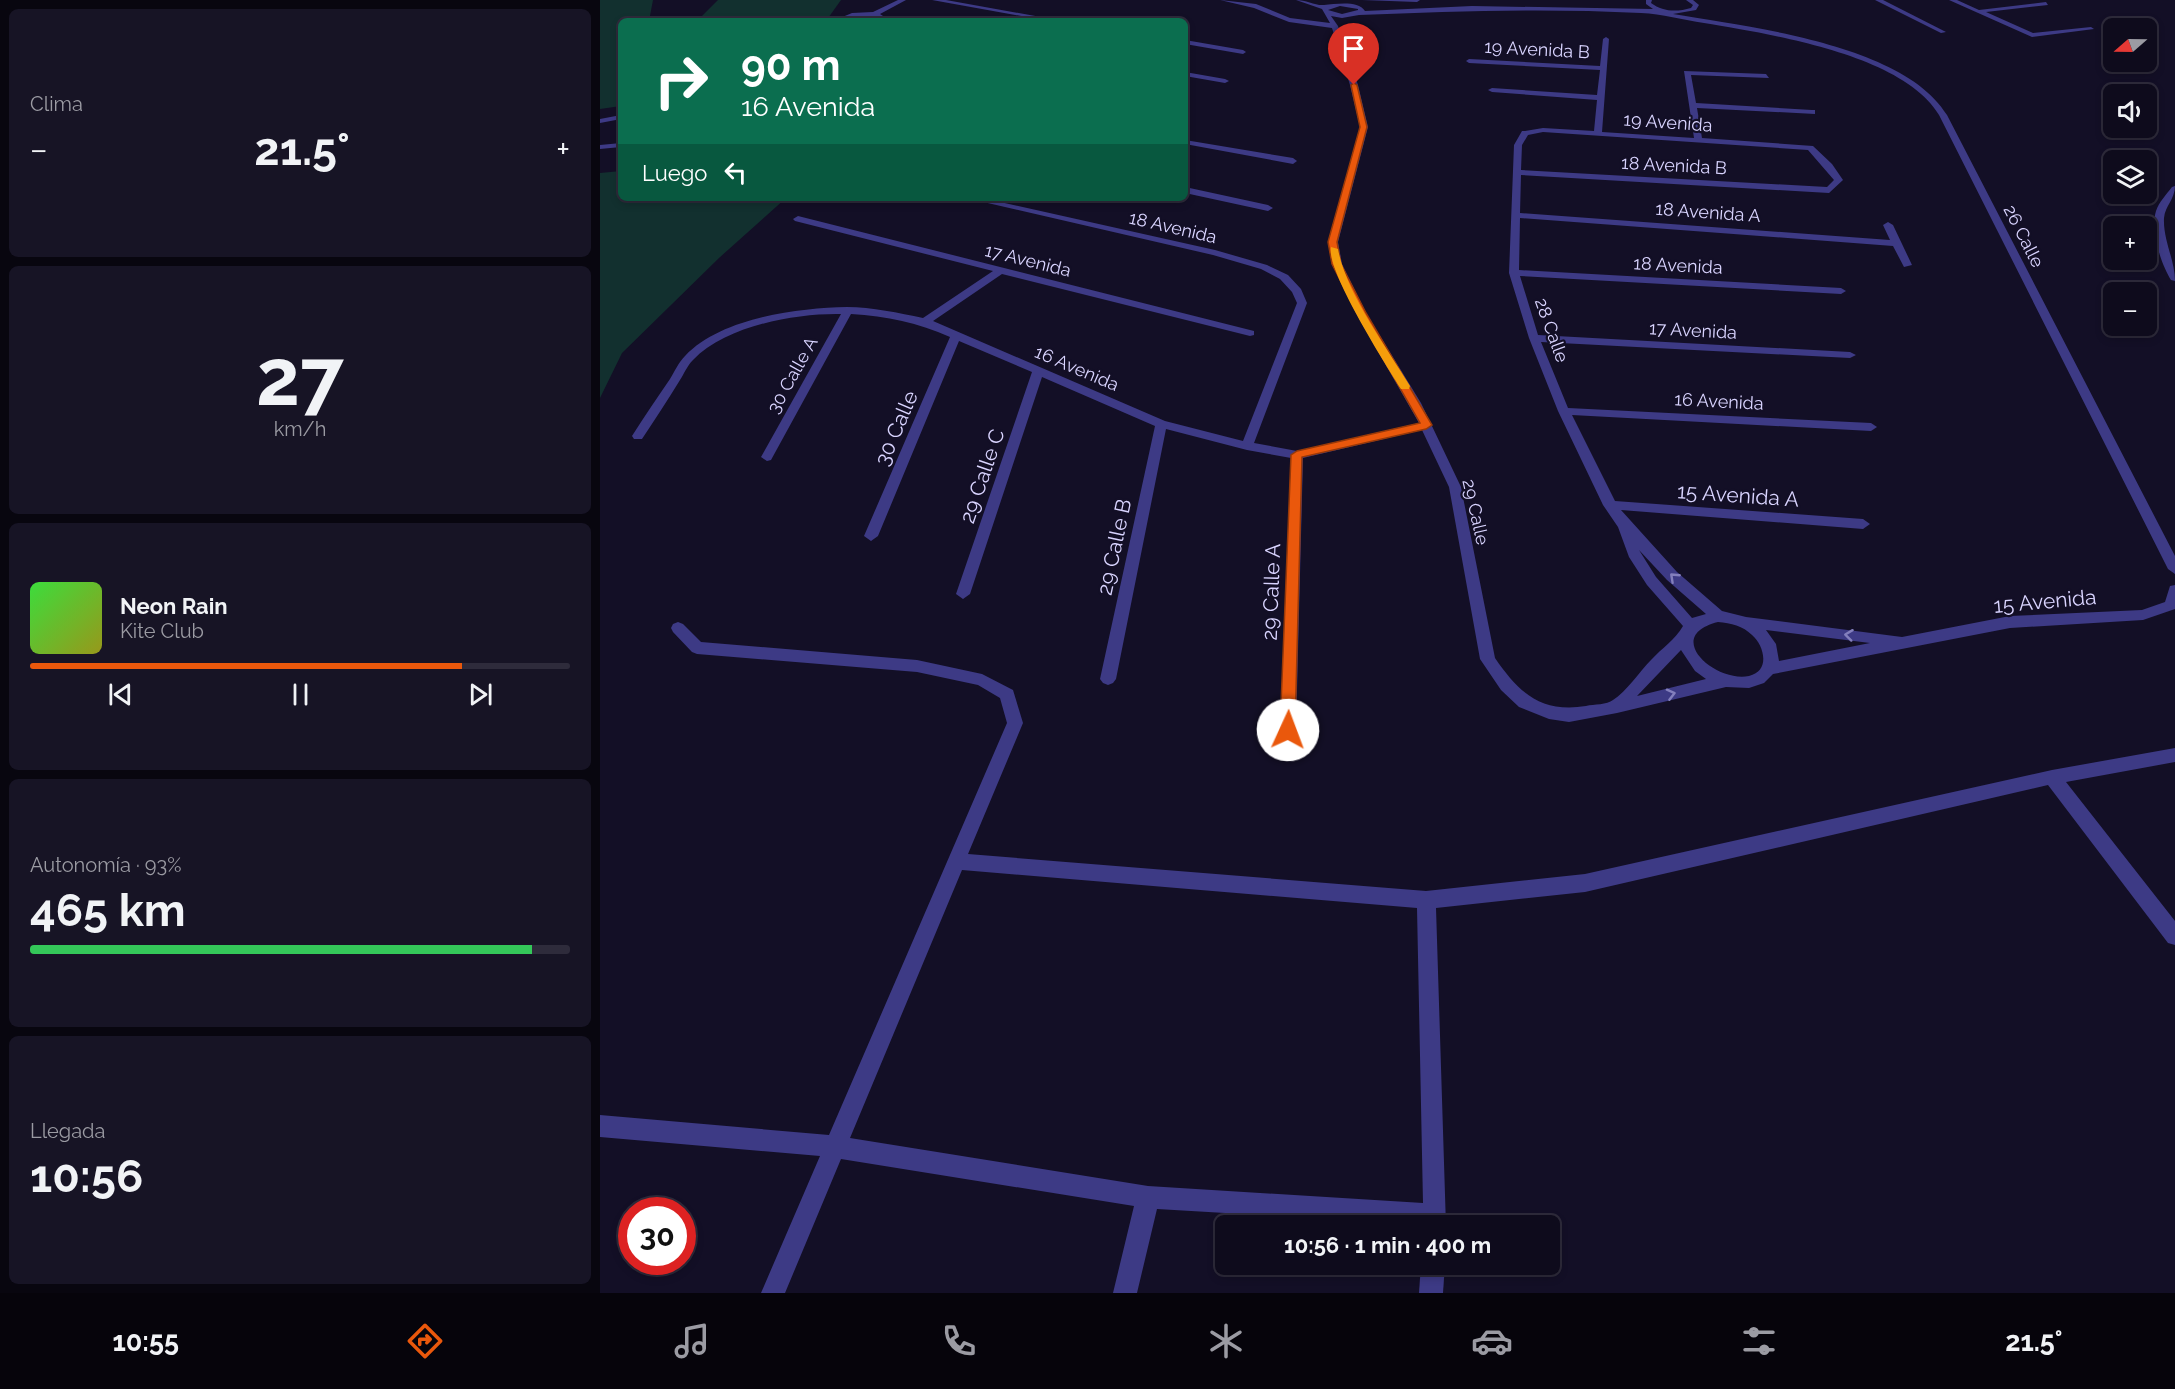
<!DOCTYPE html>
<html lang="es">
<meta charset="utf-8">
<style>
body{margin:0;font-family:Raleway,sans-serif;background:#171425;color:#f1f3f6;height:100vh;display:flex;flex-direction:column;font-size:22px;white-space:nowrap}
*{box-sizing:border-box;margin:0}
p{font-size:20px;color:#9b9ba3}
.icon{flex:none;width:33px;height:33px;fill:none;stroke:currentColor;stroke-width:2;stroke-linecap:round;stroke-linejoin:round}
.map{position:relative;flex:1;overflow:hidden}
.drawer{display:flex;flex-direction:column;gap:9px;padding:9px;background:#08060f;width:600px}
.drawer>*{flex:none}
.banner{position:absolute;left:18px;top:18px;width:570px;height:183px;border-radius:9px;box-shadow:0 3px 9px #0003,0 0 0 2px #2e2b3b;background:#0b6e4f;color:#fff;overflow:hidden}
.needle{width:39px;rotate:250deg}
.controls{position:absolute;left:1503px;top:18px;display:grid;gap:12px}
.controls a{display:grid;place-items:center;width:54px;height:54px;border-radius:9px;background:#0e0b1c;box-shadow:0 3px 9px #0003,0 0 0 2px #2e2b3b;font-size:30px}
.speed{position:absolute;left:18px;top:1197px;display:flex;gap:12px;font-size:30px;font-weight:700;text-align:center}
.speed>*{display:grid;place-content:center;width:78px;height:78px;border-radius:50%;background:#0e0b1c;box-shadow:0 3px 9px #0003,0 0 0 2px #2e2b3b;line-height:1}
.speed .limit{border:9px solid #d22;background:#fff;color:#111}
.pin{position:absolute;display:grid;place-items:center;width:51px;height:51px;color:#fff;margin:-62px -26px;border-radius:50% 50% 50% 0;rotate:-45deg;box-shadow:0 0 6px #0007}
.pin .icon{rotate:45deg}
.me{position:absolute;width:66px;margin:-33px;rotate:2deg;stroke-linejoin:round;filter:drop-shadow(0 0 4px #0008)}
.turn{display:flex;align-items:center;gap:21px;height:126px;padding:0 24px;font-size:27px}
.turn .icon{width:78px;height:78px;stroke-width:2.5}
.turn b{display:block;font-size:42px;line-height:51px}
.then{display:flex;align-items:center;height:57px;padding:0 24px;background:#0003;gap:12px;font-size:22px}
.big{font-size:45px;font-weight:700;line-height:1.1}
.drawer .tile{flex:1;display:flex;flex-direction:column;justify-content:center;gap:9px;min-width:0;padding:0 21px;border-radius:9px;background:#171425}
.drawer .dial{align-items:center;gap:0}
.dial b{font-size:78px;line-height:1}
.song{display:flex;align-items:center;gap:18px}
.cover{width:72px;height:72px;border-radius:9px;background:linear-gradient(135deg,hsl(120 70% 55%),hsl(60 70% 35%))}
.played{height:6px;border-radius:3px;background:linear-gradient(90deg,#ea580c 80%,#2e2b3b 80%)}
.keys{display:flex;justify-content:space-around;direction:ltr}
.heat{display:flex;justify-content:space-between;align-items:center;font-size:33px;direction:ltr}
.charge{height:9px;border-radius:4px;background:linear-gradient(90deg,#34c759 93%,#2e2b3b 0)}
.trip{position:absolute;left:615px;top:1215px;width:345px;height:60px;border-radius:9px;background:#0e0b1c;box-shadow:0 3px 9px #0003,0 0 0 2px #2e2b3b;font-weight:700;line-height:60px;text-align:center}
.menu{display:flex;height:96px;justify-content:space-around;align-items:center;background:#06040b;color:#9b9ba3}
.menu .icon{width:42px;height:42px}
.menu .current{color:#ea580c}
.menu b{font-size:27px;color:#f1f3f6}
main{display:flex;flex:1;min-height:0}
.map>svg:first-child{display:block}
.green{fill:#12302f}
.lines{fill:none;stroke-linecap:round;stroke-linejoin:round}
.minor{fill:#3d3a85;fill-rule:evenodd}
.oneway{stroke:#837fbc}
.route{fill:#ea580c;stroke:#983908;stroke-width:1.5}
.slow{fill:#f59e0b}
.labels{text-anchor:middle;dominant-baseline:central;stroke-width:4.5;stroke-linejoin:round;paint-order:stroke}
.far-street-label{font-size:18px;fill:#d9d4ff;stroke:#130f26}
.street-label{font-size:21px;fill:#d9d4ff;stroke:#130f26}
</style>
<main>
<section class="drawer">
<div class="tile"><p>Clima</p>
<div class="heat"><a>−</a><b class="big">21.5°</b><a>+</a></div>
</div>
<div class="tile dial"><b>27</b><p>km/h</p></div>
<div class="tile">
<div class="song"><i class="cover"></i><div><b>Neon Rain</b><p>Kite Club</p></div></div>
<div class="played"></div>
<div class="keys"><svg class="icon" aria-label="previous" viewBox="0 0 24 24"><path d="M18 5L8 12l10 7zM5 5v14"/></svg><svg class="icon" aria-label="pause" viewBox="0 0 24 24"><path d="M8 5v14M16 5v14"/></svg><svg class="icon" aria-label="next" viewBox="0 0 24 24"><path d="M6 5l10 7-10 7zM19 5v14"/></svg></div>
</div>
<div class="tile"><p>Autonomía · 93%</p><b class="big">465 km</b><div class="charge"></div></div>
<div class="tile"><p>Llegada</p><b class="big">10:56</b></div>
</section>
<div class="map">
<svg width="1575" height="1293" viewBox="0 0 1575 1293">
<rect width="100%" height="100%" fill="#130f26"/>
<g class="green">
<path d="M0,0H53L49,21H21V106L0,109Z"/>
<path d="M118,0H241L226,21H97Z"/>
<path d="M21,171V198H186L119,258L22,353L0,398V173Z"/>
</g>
<g class="lines">
<g class="minor">
<path d="M298,0H306L280,14L283,16L282,21H276L277,17L258,16L233,21L252,13L273,12Z"/>
<path d="M332,0H346L463,21H449Z"/>
<path d="M620,0L656,4L690,18L730,23L722,9L696,0C706,0 716,6 724,5C736,4 758,0 765,11L872,6L1053,9L1046,4V0H1052L1051,3C1063,12 1077,12 1091,8L1093,5L1086,0H1093L1099,5L1096,10L1073,14C1149,27 1304,44 1347,115L1575,556V574L1568,569L1339,115C1303,54 1169,34 1104,23C1083,20 1062,14 1041,13C947,8 853,11 759,15L742,18L731,16L738,26L758,85L768,127L738,242L742,264L766,313L821,403L861,487L895,658C919,693 941,713 986,706C994,704 1007,705 1013,700C1026,692 1040,671 1051,660C1062,648 1075,640 1083,626L1047,585L1029,557L1018,527L1003,505L958,411L929,338L909,273L914,145L922,131H925L943,128L994,131L997,100L892,92L888,90L892,88L997,95L1000,70L869,63L866,61L869,59L1000,66L1003,39L1006,37L1009,39L1002,132L1094,138L1084,71L1166,74L1169,78L1091,75L1096,103L1212,110H1215V114L1097,108L1102,138L1213,146L1232,164L1243,180L1229,193L921,175L920,213L1290,240L1283,225L1288,222L1293,225L1312,265L1304,267L1293,246L920,218L919,270L1241,288L1246,291L1241,294L920,276L938,335L1250,352L1256,355L1250,358L941,342L968,408L1271,423L1277,427L1271,431L972,415L1015,501L1263,519L1270,524L1263,529L1021,510L1077,572L1122,611L1146,617L1302,637L1410,616L1542,610L1565,602L1570,586L1575,585V609L1543,620L1410,628L1173,674L1164,683L1149,688L1126,687L1017,713L969,722L949,719L919,707L901,690L880,659L849,487L822,430L703,458L696,730L694,735L688,737L682,735L680,730L691,458L647,450L566,429L516,679L513,683L508,685L503,683L500,679L555,426L442,377L370,594L363,599L356,594L432,372L359,341L278,536L271,541L264,536L350,337C318,323 287,316 251,314L171,460L167,461L161,457L241,314C195,313 126,326 93,360C87,366 84,374 80,380C68,400 55,419 42,439H34L32,436C44,417 57,398 70,379C75,371 78,363 85,356C121,318 197,308 247,307C272,307 299,313 323,318L393,271L195,221L193,219L198,216L654,331V335L650,336L402,274L333,321L565,421L643,441L697,303L692,292L680,279L661,269L613,255L366,198H382L615,250L667,265L688,275L701,289L707,303L654,443L697,451L819,423L756,313L732,264L728,242L760,127L750,85L732,28L689,22L654,8ZM740,6L758,9V10L742,14L728,10ZM943,132L1208,150L1234,180L1227,187L921,170L922,145L928,135ZM1039,550L1067,580L1106,614L1092,618L1056,577ZM1118,622C1131,623 1143,626 1152,635C1164,645 1171,671 1149,676C1115,683 1062,636 1118,622ZM1166,630L1270,643L1179,661L1176,644ZM1081,650L1095,671L1106,679L1037,696Z"/>
<path d="M762,0H820L817,2Z"/>
<path d="M1275,0H1283L1346,32L1341,33Z"/>
<path d="M1349,0H1357L1379,10L1446,2L1448,5L1386,12L1433,33L1491,27L1494,29L1432,37Z"/>
<path d="M585,40L643,50L646,52L643,54L585,44Z"/>
<path d="M585,72L625,79L629,81L625,83L585,76Z"/>
<path d="M21,115V119L0,123V119Z"/>
<path d="M585,140L693,158L697,161L693,164L585,144Z"/>
<path d="M21,143V147L0,149V145Z"/>
<path d="M1575,186C1575,199 1565,206 1564,218C1563,240 1575,260 1575,281L1571,280C1561,264 1550,231 1556,211C1559,202 1566,195 1572,187Z"/>
<path d="M585,187L668,205L673,208L668,211L585,193Z"/>
<path d="M78,622L83,624L101,642L317,660L382,674L413,690L423,723L368,854L826,891L985,874L1452,770L1575,748V762L1466,782L1575,921V945L1568,943L1448,785L985,892L836,908L846,1226L557,1209L537,1293H513L534,1206L241,1159L185,1293H161L220,1156L0,1137V1115L229,1135L407,723L400,698L378,685L317,672L97,654L92,652L73,632L71,628L73,624ZM362,870L817,908L823,1203L548,1186L250,1138Z"/>
<path d="M821,1264H845L843,1293H819Z"/>
</g>
</g>
<defs><path id="oneway-chevron" d="M-2-3.5L2.5 0L-2 3.5" fill="none" stroke-width="1.6" stroke-linecap="round" stroke-linejoin="round" transform="scale(1.5)"/></defs>
<g class="oneway">
<use href="#oneway-chevron" transform="translate(1074 577) rotate(-137)"/>
<use href="#oneway-chevron" transform="translate(1249 635) rotate(-173)"/>
<use href="#oneway-chevron" transform="translate(1071 694) rotate(-14)"/>
</g>
<path class="route" d="M754,83L757,85L767,127L737,242L741,264L766,313L832,425L826,429L702,457L695,730L693,734H683L680,730L691,455L697,451L820,423L757,313L732,264L728,242L760,127L751,85Z"/>
<path class="slow" d="M731,247L738,249C746,293 787,348 810,386L809,389H801C786,365 726,271 731,247Z"/>
<g class="labels">
<g class="far-street-label">
<text transform="translate(937 49) rotate(3)">19 Avenida B</text>
<text transform="translate(1068 122) rotate(4)">19 Avenida</text>
<text transform="translate(1074 165) rotate(3)">18 Avenida B</text>
<text transform="translate(1108 212) rotate(4)">18 Avenida A</text>
<text transform="translate(573 227) rotate(13)">18 Avenida</text>
<text transform="translate(1424 236) rotate(63)">26 Calle</text>
<text transform="translate(428 260) rotate(14)">17 Avenida</text>
<text transform="translate(1078 265) rotate(3)">18 Avenida</text>
<text transform="translate(952 330) rotate(70)">28 Calle</text>
<text transform="translate(1093 330) rotate(3)">17 Avenida</text>
<text transform="translate(477 368) rotate(23)">16 Avenida</text>
<text transform="translate(192 375) rotate(-61)">30 Calle A</text>
<text transform="translate(1119 401) rotate(3)">16 Avenida</text>
<text transform="translate(876 512) rotate(77)">29 Calle</text>
</g>
<g class="street-label">
<text transform="translate(296 428) rotate(-67)">30 Calle</text>
<text transform="translate(382 476) rotate(-71)">29 Calle C</text>
<text transform="translate(1138 495) rotate(4)">15 Avenida A</text>
<text transform="translate(514 547) rotate(-78)">29 Calle B</text>
<text transform="translate(671 592) rotate(-88)">29 Calle A</text>
<text transform="translate(1445 601) rotate(-5)">15 Avenida</text>
</g>
</g>
</svg>
<div class="controls">
<a><svg class="needle" viewBox="-14 -14 28 28"><path d="M0-13l5 13h-10z" fill="#e53935"/><path d="M0 13l5-13h-10z" fill="#9b9ba3"/></svg></a>
<a><svg class="icon" aria-label="sound" viewBox="0 0 24 24"><path d="M4 9h4l5-4v14l-5-4H4zM17 9q2 3 0 6"/></svg></a>
<a><svg class="icon" aria-label="layers" viewBox="0 0 24 24"><path d="M12 4l9 5-9 5-9-5zM3 14l9 5 9-5"/></svg></a>
<a>+</a>
<a>−</a>
</div>
<div class="speed"><div class="limit">30</div></div>
<div class="pin" style="left:754px;top:85px;background:#d93025"><svg class="icon" aria-label="arrive" viewBox="0 0 24 24"><path d="M6 21V4h12l-3 4 3 4H6"/></svg></div>
<svg class="me" style="left:688px;top:730px" viewBox="-20 -20 40 40"><circle r="19" fill="#fff"/><path d="M0-13L10 11 0 6-10 11z" fill="#ea580c"/></svg>
<div class="trip">10:56 · 1 min · 400 m</div>
<div class="banner">
<div class="turn"><svg class="icon" aria-label="right" viewBox="0 0 24 24"><path d="M7 20v-9h11M14 6l5 5-5 5"/></svg><div><b>90 m</b>16 Avenida</div></div>
<div class="then">Luego<svg class="icon" aria-label="left" viewBox="0 0 24 24"><path d="M17 20v-9H6M10 6l-5 5 5 5"/></svg></div>
</div>
</div>
</main>
<nav class="menu">
<b>10:55</b>
<svg class="icon current" aria-label="directions" viewBox="0 0 24 24"><path d="M12 3l9 9-9 9-9-9zM9 14v-3h6M13 9l2 2-2 2"/></svg>
<svg class="icon" aria-label="music" viewBox="0 0 24 24"><path d="M9 18V5l10-2v13"/><circle cx="6" cy="18" r="3"/><circle cx="16" cy="16" r="3"/></svg>
<svg class="icon" aria-label="phone" viewBox="0 0 24 24"><path d="M5 4h4l2 5-3 2q2 4 5 5l2-3 5 2v4C11 20 4 13 5 4z"/></svg>
<svg class="icon" aria-label="climate" viewBox="0 0 24 24"><path d="M12 3v18M4 7l16 10M4 17L20 7"/></svg>
<svg class="icon" aria-label="car" viewBox="0 0 24 24"><path d="M5 17H2v-5l4-1 3-4h7l3 4 3 1v5h-3M9 17h6M6 11h13"/><circle cx="7" cy="17" r="2"/><circle cx="17" cy="17" r="2"/></svg>
<svg class="icon" aria-label="filters" viewBox="0 0 24 24"><path d="M4 7h16M4 17h16"/><circle cx="9" cy="7" r="2"/><circle cx="15" cy="17" r="2"/></svg>
<b>21.5°</b>
</nav>
